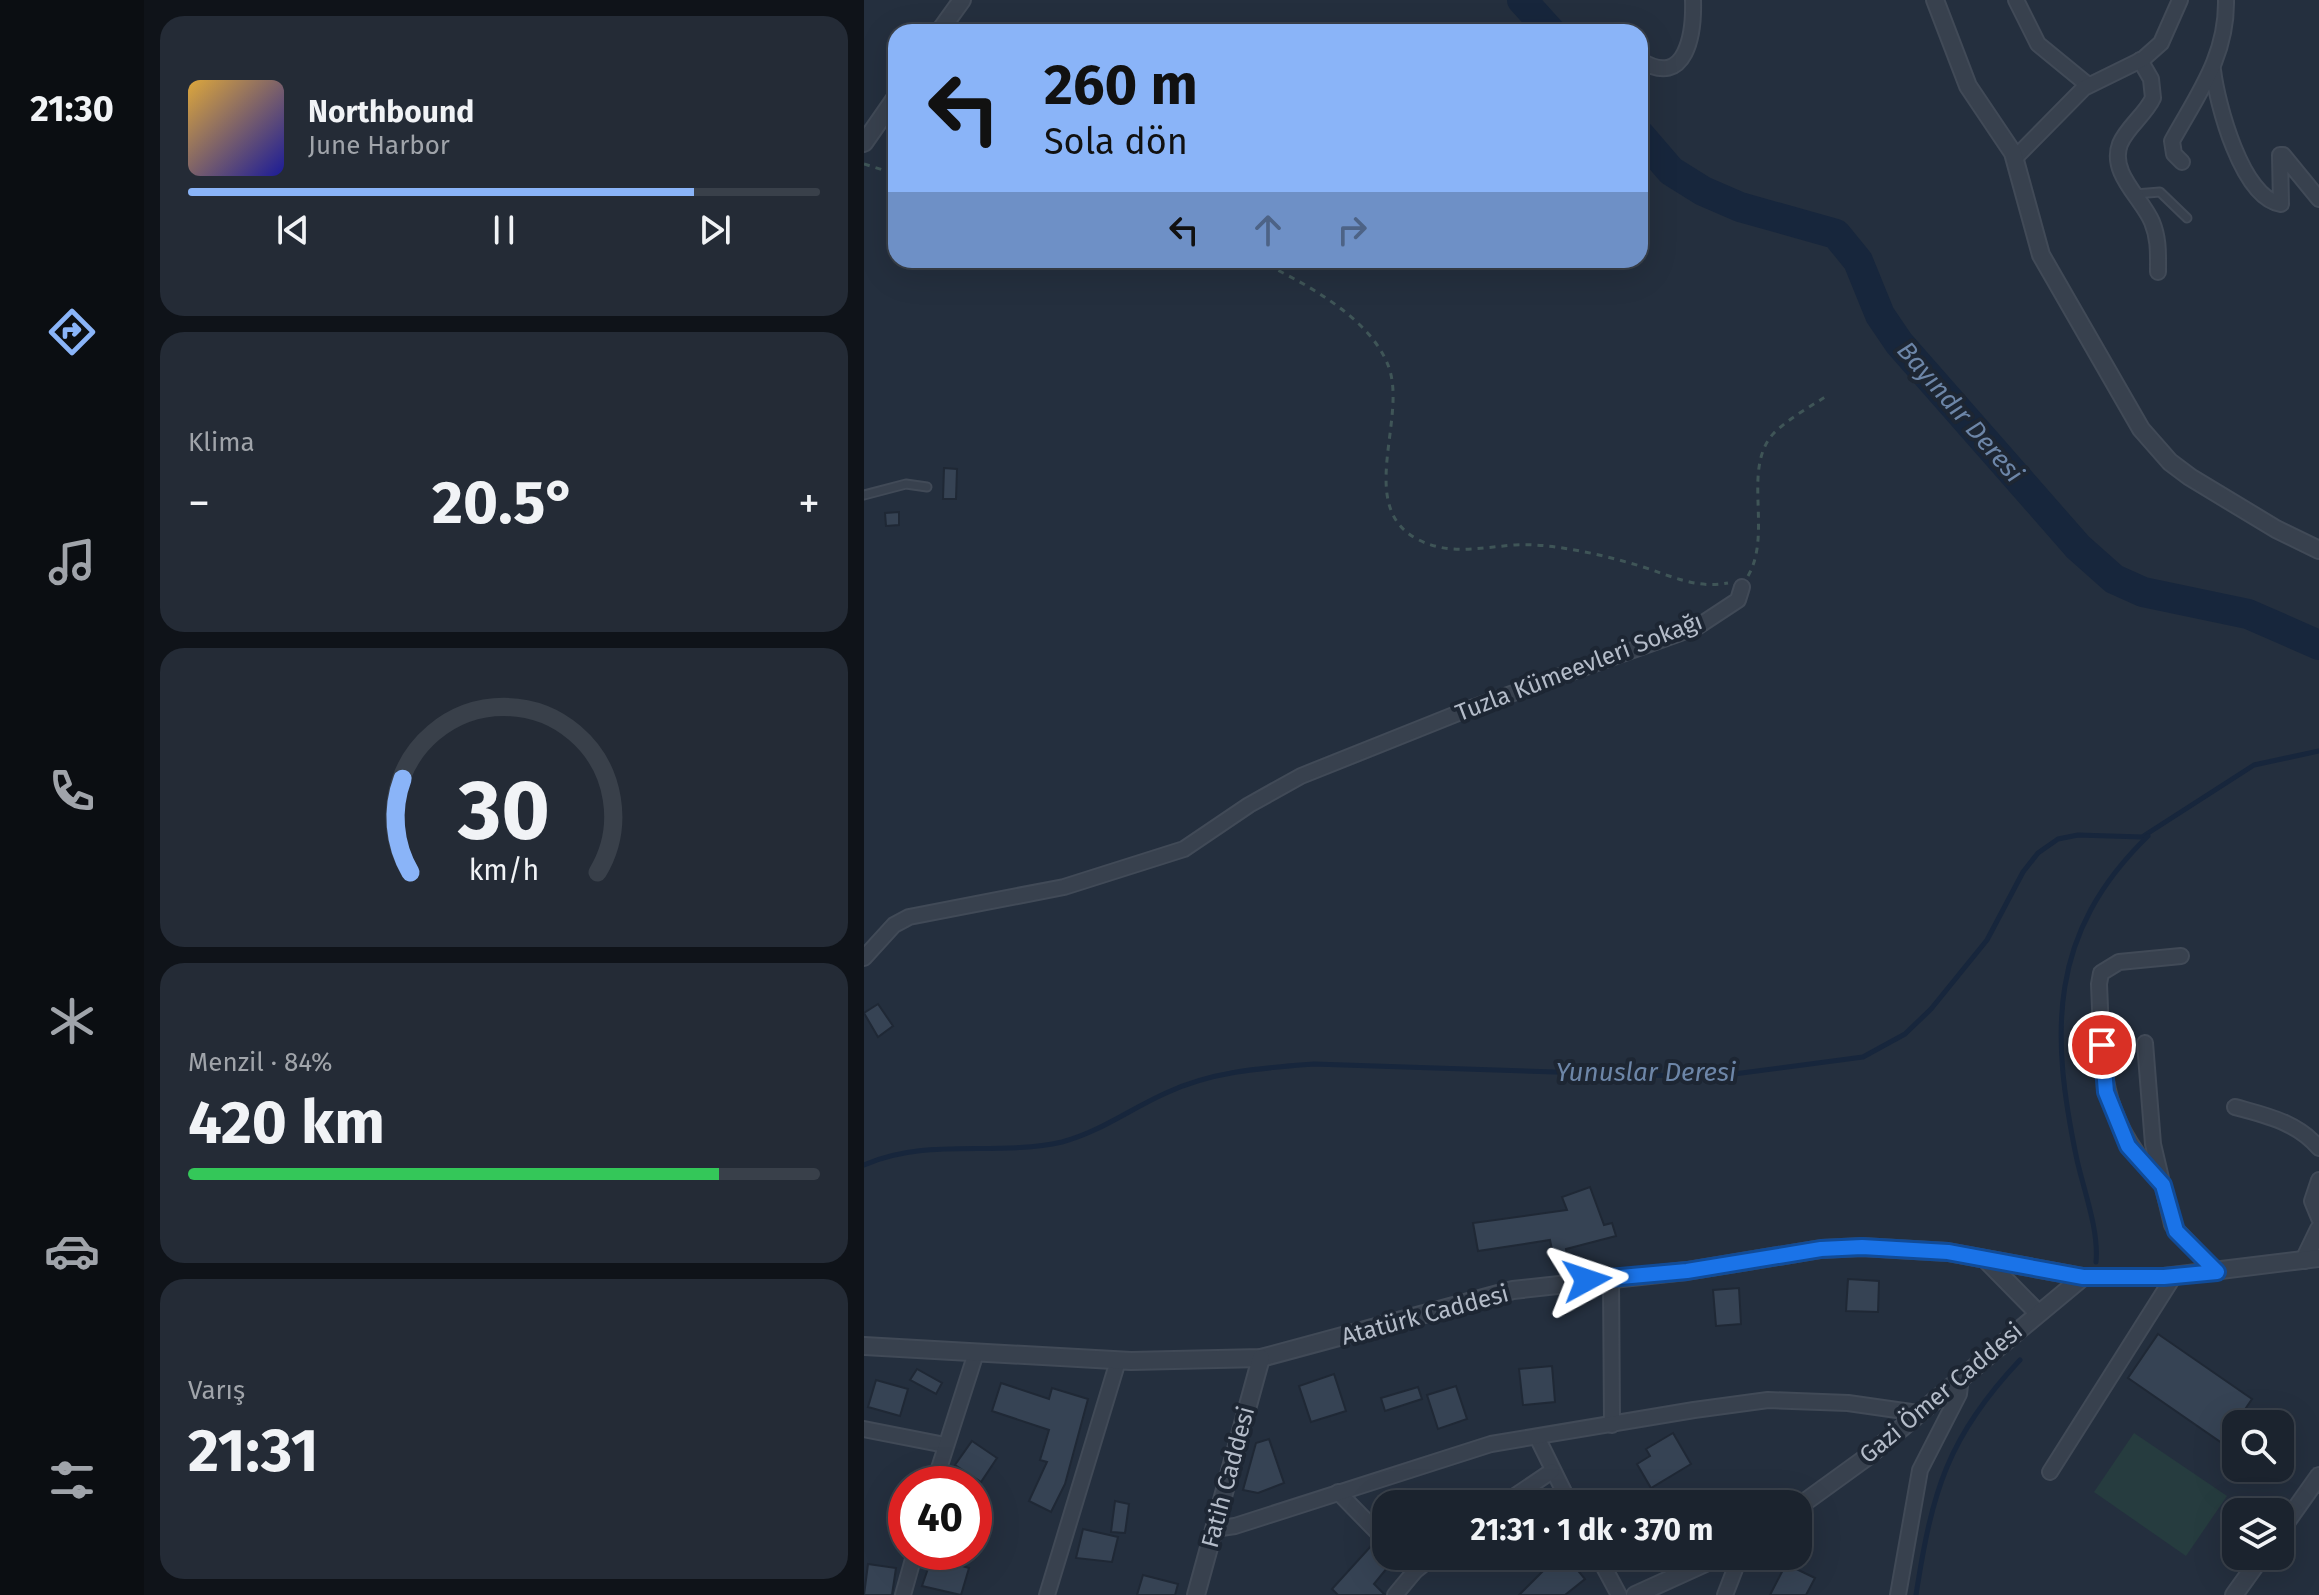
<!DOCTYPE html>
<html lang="tr">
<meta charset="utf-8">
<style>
body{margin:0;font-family:"Fira Sans",sans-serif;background:#242b36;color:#f1f3f6;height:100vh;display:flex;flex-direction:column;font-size:30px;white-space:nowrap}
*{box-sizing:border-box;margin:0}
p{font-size:26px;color:#a0a4aa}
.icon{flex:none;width:44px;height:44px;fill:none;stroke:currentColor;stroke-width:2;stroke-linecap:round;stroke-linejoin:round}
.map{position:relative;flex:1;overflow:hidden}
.panel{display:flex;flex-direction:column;gap:16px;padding:16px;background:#0f1319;width:720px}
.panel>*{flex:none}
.guide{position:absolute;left:24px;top:24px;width:760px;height:244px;border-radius:24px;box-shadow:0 8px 32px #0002,0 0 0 2px #39404a;background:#8ab4f8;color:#111;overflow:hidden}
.fabs{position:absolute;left:1358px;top:1410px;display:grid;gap:16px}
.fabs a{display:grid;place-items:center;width:72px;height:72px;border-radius:16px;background:#1b232e;box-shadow:0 8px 32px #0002,0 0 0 2px #39404a;font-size:40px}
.speed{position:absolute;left:24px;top:1466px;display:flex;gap:16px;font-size:40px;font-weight:700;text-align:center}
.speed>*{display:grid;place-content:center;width:104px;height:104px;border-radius:50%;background:#1b232e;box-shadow:0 8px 32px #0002,0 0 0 2px #39404a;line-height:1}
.speed .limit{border:12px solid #d22;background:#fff;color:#111}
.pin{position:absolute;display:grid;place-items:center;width:68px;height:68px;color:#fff;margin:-34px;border:4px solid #fff;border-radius:50%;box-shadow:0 2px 8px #0007}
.me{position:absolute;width:88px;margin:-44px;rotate:85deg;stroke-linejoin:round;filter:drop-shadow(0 0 6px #0008)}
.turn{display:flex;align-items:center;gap:28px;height:168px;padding:0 24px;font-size:36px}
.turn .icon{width:104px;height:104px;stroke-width:2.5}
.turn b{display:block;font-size:56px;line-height:68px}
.lanes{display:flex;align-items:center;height:76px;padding:0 24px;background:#0003;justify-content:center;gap:40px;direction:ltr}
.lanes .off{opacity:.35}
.big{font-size:60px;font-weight:700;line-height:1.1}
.panel .card{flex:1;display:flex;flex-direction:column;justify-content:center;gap:12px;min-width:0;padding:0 28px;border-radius:24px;background:#242b36}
.panel .dial{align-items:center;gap:0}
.dial svg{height:208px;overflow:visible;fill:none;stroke:#39404a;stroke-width:7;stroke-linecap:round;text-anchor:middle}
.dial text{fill:#f1f3f6;stroke:none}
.song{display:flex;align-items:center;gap:24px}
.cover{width:96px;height:96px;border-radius:12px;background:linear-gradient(135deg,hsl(40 70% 55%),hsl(240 70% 35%))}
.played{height:8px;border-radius:4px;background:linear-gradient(90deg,#8ab4f8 80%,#39404a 80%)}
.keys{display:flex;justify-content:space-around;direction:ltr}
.heat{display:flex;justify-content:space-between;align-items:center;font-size:44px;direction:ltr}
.charge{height:12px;border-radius:6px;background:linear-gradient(90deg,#34c759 84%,#39404a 0)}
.trip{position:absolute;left:508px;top:1490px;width:440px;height:80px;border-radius:24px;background:#1b232e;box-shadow:0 8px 32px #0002,0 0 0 2px #39404a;font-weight:700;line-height:80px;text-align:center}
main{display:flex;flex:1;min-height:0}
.dock{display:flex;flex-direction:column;width:144px;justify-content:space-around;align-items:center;background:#0b0e12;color:#a0a4aa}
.dock .icon{width:56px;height:56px}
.dock .current{color:#8ab4f8}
.dock b{font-size:36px;color:#f1f3f6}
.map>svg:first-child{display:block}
.green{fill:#263c3f}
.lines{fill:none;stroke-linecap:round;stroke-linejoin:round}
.stream{stroke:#17263c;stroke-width:5}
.river{stroke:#17263c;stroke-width:30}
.building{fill:#364354;stroke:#1f2835;stroke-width:2}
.service-casing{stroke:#414a57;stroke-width:11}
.minor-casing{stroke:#414a57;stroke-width:18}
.tertiary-casing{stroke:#414a57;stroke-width:20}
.path{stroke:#3f5557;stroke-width:3;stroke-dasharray:6 6;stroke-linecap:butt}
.service{stroke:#38414e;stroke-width:7}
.minor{stroke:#38414e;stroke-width:14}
.tertiary{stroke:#38414e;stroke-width:16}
.route-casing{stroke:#114b97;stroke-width:20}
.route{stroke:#1a73e8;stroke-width:14}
.labels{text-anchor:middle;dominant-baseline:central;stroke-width:8;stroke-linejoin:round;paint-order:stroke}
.street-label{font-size:24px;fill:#b4bcc9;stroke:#1d2633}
.water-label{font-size:26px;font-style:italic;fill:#6d86a8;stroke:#1d2633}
</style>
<main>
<nav class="dock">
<b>21:30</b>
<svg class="icon current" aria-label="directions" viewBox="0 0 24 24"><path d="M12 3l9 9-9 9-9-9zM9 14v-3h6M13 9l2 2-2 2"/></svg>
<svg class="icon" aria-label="music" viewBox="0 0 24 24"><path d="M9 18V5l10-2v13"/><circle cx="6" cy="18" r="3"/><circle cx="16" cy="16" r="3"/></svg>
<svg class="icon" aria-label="phone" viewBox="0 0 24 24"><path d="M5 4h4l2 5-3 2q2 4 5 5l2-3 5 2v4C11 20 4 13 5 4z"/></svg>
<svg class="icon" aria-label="climate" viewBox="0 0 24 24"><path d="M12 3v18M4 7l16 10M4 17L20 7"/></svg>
<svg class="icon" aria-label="car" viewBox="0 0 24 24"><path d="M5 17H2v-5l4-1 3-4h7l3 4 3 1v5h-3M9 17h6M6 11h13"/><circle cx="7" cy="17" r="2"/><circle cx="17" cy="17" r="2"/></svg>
<svg class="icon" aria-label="filters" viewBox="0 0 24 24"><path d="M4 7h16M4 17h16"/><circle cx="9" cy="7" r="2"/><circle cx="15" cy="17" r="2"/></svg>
</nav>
<section class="panel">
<div class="card">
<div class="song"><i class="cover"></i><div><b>Northbound</b><p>June Harbor</p></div></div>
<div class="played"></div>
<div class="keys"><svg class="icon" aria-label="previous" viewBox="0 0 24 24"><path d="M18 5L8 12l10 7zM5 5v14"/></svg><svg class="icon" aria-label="pause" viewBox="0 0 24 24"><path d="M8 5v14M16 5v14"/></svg><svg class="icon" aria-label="next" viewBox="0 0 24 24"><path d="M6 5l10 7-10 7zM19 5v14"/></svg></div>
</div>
<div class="card"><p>Klima</p>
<div class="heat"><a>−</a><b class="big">20.5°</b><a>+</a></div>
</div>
<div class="card dial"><svg viewBox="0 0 100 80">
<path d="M14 69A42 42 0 1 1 86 69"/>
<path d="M14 69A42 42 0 0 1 11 33" stroke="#8ab4f8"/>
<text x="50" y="56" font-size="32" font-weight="700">30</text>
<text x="50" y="72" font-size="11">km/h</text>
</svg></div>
<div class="card"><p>Menzil · 84%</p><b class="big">420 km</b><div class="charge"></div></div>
<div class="card"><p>Varış</p><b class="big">21:31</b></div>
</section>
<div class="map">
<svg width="1455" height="1595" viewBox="0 0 1455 1595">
<rect width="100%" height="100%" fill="#242f3e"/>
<path class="green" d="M1270,1433L1363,1496L1322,1556L1230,1492Z"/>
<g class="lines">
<g class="stream">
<path d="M0,1165C62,1137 132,1157 198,1142C236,1132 266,1109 302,1093C349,1071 399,1068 450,1064L847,1077L999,1057L1041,1034L1067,1009L1123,940L1159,872L1174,853L1194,839L1214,835L1278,837L1390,765L1455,751"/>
<path d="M1232,1262C1235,1230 1220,1191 1213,1160C1186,1032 1184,933 1284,836"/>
<path d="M1052,1595C1068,1492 1083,1437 1156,1360"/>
</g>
<g class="river">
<path d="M658,0L687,32"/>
<path d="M776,135L807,171L839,191L876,207L972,234L994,261L1016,315L1035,343L1214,547L1250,579L1279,592L1384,614L1455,645"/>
</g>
</g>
<g class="building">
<path d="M80,468L93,469L92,499H79Z"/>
<path d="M35,512V525L22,526L21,513Z"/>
<path d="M14,1004L29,1026L14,1037L0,1013Z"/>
<path d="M726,1187L740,1225L748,1223L752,1236L702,1249L703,1257L690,1260L686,1240L614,1251L609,1223L703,1210L698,1197Z"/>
<path d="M984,1279L1015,1281L1014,1312L982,1311Z"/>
<path d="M875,1288L877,1324L852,1326L849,1290Z"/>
<path d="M1294,1334L1388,1399L1358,1443L1264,1378Z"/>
<path d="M688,1366L691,1402L659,1405L655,1369Z"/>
<path d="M53,1369L78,1383L72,1394L46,1380Z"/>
<path d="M470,1374L482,1411L447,1422L435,1386Z"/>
<path d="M12,1380L44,1389L36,1416L4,1407Z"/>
<path d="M137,1383L185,1399L188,1388L224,1399L201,1484L187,1512L165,1501L183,1462L176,1460L185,1430L128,1411Z"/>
<path d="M592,1386L603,1419L574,1429L563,1395Z"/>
<path d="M554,1387L558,1399L521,1411L517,1398Z"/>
<path d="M809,1433L827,1464L787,1488L773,1464L786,1456L782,1449Z"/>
<path d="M405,1439L420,1483L394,1493L379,1490L392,1443Z"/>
<path d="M108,1441L133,1458L117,1482L91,1465Z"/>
<path d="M251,1501L265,1504L261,1533L247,1532Z"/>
<path d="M219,1529L254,1537L248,1562L212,1558Z"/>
<path d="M508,1545L528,1562L510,1584L521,1595H474L468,1589Z"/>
<path d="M694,1556H702L721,1579L701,1595H655Z"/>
<path d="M68,1557L105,1568L97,1595L58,1586Z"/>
<path d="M4,1564L32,1568L28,1595H0Z"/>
<path d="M922,1564L951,1578L942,1595H906Z"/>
<path d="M279,1575L314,1584L311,1595H273Z"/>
</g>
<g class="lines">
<g class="service-casing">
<g id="service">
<path d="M1271,194L1296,192L1323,218"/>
<path d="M0,495L42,484L63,487"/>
</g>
</g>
<g class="minor-casing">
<g id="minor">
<path d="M1152,0L1174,44L1224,85"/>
<path d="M776,60C823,90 830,32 829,0"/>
<path d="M1276,60L1287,79L1289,98C1281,115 1263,127 1256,144C1245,173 1278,198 1288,222C1295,239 1294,254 1294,272"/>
<path d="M1349,70C1353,103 1378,199 1417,204L1416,155H1419L1455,199"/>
<path d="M1151,158L1220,88L1279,59L1297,43L1316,0"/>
<path d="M1318,162L1310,154L1308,141C1334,94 1363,56 1362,0"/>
<path d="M0,958L30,925L45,917L200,887L320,849L385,805L437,776L602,710L833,627L874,600L878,587"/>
<path d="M1281,1043L1289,1144L1308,1225L1353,1272"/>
<path d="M1371,1107C1403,1116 1433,1122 1455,1148"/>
<path d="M1455,1180L1448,1201L1455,1218"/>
<path d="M1299,1185C1235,1117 1239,1072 1235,984L1237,973L1255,962L1317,956"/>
<path d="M747,1278L748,1425"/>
<path d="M0,1429L81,1445"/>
<path d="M673,1437L706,1504"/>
<path d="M1186,1472L1310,1276"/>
<path d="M70,1484L112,1353"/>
<path d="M474,1492L522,1541"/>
<path d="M639,1504L688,1471"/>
<path d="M350,1529L371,1526L627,1444L830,1410L904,1400L984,1403L1054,1413"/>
<path d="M537,1556L551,1571"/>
<path d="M734,1556L755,1595"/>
<path d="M39,1595L51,1552"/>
<path d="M183,1595L254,1361"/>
<path d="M531,1595L551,1571L570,1556"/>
<path d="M861,1595L876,1556"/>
<path d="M1034,1595L1056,1470L1095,1394L1097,1377"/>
</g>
</g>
<g class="tertiary-casing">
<g id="tertiary">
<path d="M1071,0L1104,86L1149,153L1177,255L1277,429L1306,462L1326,477L1412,529L1455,550"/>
<path d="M75,32L98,0"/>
<path d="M0,143L32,97"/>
<path d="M1440,1260L1455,1229"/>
<path d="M1123,1261L1174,1313"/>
<path d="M0,1346L267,1361L397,1358L649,1290L823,1271L957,1249L998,1247L1084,1252L1219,1277H1300L1455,1258"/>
<path d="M934,1507L1003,1457L1219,1277"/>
<path d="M1416,1531L1455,1476"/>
<path d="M332,1595L397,1358"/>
<path d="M771,1595L857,1556"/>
<path d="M1370,1595L1398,1556"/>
</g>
</g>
<g class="path">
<path d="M0,164L32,174"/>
<path d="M393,260C437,281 505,316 524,365C545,417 490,508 555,540C587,556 618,547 651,545C670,544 687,546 705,549C729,553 753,559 776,566C808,576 831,589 864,583"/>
<path d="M884,576C909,533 877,468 910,433C924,419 944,408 961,397"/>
</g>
<use href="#service" class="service"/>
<use href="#minor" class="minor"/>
<use href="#tertiary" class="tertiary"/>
</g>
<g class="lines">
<g class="route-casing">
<path id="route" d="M723,1280L823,1271L957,1249L998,1247L1084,1252L1219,1277H1300L1353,1272L1312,1231L1299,1185L1264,1146L1242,1092L1238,1045"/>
</g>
<use href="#route" class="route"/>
</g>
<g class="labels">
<g class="street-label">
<text transform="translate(715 667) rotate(-21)">Tuzla Kümeevleri Sokağı</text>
<text transform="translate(561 1315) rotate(-15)">Atatürk Caddesi</text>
<text transform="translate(1077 1393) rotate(-40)">Gazi Ömer Caddesi</text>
<text transform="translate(364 1477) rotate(-75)">Fatih Caddesi</text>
</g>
<g class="water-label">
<text transform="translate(1096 412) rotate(49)">Bayındır Deresi</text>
<text x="782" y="1072">Yunuslar Deresi</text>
</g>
</g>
</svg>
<div class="fabs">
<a><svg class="icon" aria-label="search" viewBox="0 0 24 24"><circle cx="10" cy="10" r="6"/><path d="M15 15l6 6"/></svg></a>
<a><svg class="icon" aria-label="layers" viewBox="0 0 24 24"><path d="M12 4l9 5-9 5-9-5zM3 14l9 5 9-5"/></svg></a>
</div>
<div class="speed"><div class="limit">40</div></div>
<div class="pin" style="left:1238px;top:1045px;background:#d93025"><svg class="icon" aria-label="arrive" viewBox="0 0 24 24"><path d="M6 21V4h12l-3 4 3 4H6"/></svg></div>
<svg class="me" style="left:723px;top:1280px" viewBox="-20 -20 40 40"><path d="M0-17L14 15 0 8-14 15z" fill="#1a73e8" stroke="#fff" stroke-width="4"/></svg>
<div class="trip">21:31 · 1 dk · 370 m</div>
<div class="guide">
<div class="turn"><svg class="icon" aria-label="left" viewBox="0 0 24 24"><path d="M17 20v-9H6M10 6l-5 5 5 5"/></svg><div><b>260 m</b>Sola dön</div></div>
<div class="lanes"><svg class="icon" aria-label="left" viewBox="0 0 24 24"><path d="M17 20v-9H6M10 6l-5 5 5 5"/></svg><svg class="icon off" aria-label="ahead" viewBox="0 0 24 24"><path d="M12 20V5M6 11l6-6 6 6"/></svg><svg class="icon off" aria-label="right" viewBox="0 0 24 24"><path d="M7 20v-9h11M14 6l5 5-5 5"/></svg></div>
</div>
</div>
</main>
